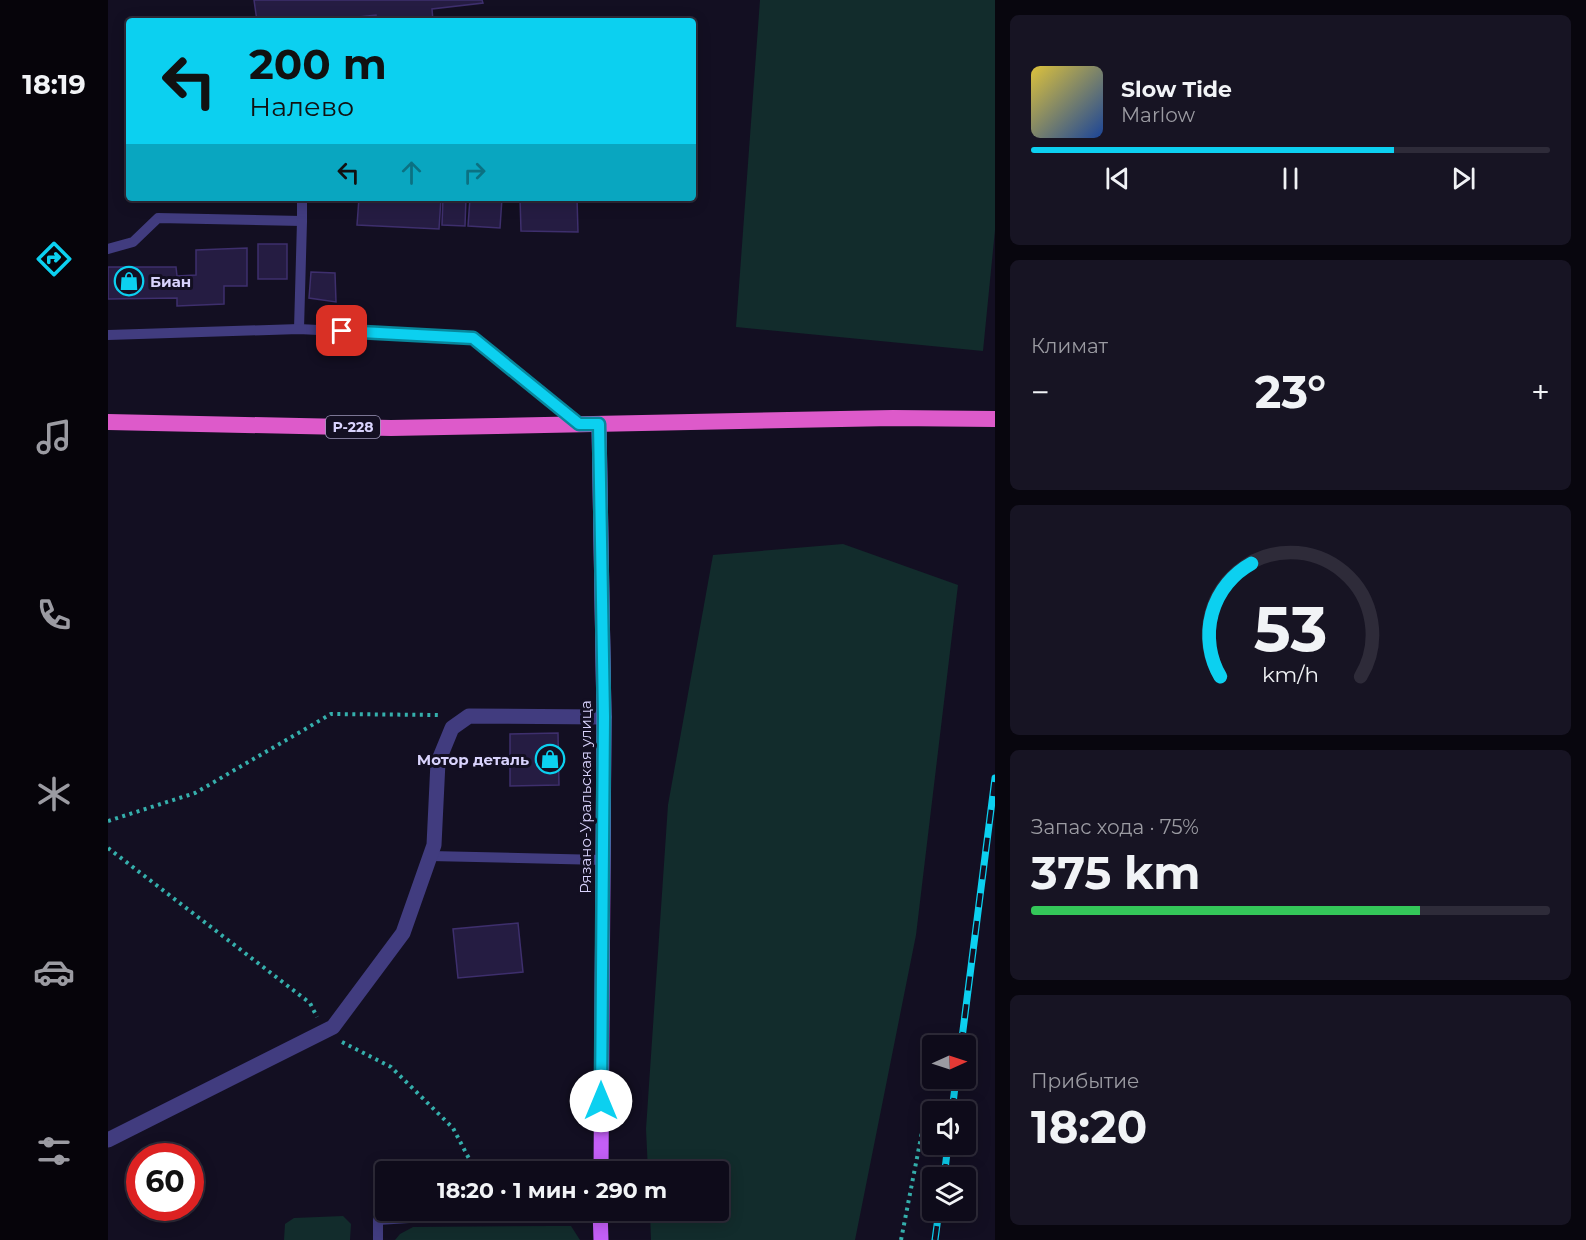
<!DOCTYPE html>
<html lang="ru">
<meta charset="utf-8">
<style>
body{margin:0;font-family:Montserrat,sans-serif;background:#171423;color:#f1f3f6;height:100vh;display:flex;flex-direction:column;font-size:22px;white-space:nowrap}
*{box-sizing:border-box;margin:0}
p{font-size:20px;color:#9b9ba2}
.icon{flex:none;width:33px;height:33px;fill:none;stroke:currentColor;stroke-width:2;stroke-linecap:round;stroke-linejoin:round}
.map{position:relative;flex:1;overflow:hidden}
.sheet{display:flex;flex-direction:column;gap:15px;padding:15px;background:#08060e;width:591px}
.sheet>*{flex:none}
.guide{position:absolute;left:18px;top:18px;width:570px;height:183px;border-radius:6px;box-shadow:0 3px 15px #0003,0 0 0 2px #2e2b39;background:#0cd0f0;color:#111;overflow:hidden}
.needle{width:39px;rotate:87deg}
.fabs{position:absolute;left:814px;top:1035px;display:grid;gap:12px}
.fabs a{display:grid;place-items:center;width:54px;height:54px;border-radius:6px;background:#0e0b1a;box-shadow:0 3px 15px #0003,0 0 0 2px #2e2b39;font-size:30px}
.speed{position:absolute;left:18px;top:1143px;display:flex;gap:12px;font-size:30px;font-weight:700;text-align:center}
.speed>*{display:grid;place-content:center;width:78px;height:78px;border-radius:50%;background:#0e0b1a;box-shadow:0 3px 15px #0003,0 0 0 2px #2e2b39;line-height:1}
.speed .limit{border:9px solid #d22;background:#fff;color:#111}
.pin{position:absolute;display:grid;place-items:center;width:51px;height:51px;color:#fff;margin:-26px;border-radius:12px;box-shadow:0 3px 9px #0006}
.me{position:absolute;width:66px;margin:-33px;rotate:0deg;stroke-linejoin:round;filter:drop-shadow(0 0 4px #0008)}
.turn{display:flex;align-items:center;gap:21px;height:126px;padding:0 24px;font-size:27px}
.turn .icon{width:78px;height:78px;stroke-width:2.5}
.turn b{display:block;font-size:42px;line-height:51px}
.lanes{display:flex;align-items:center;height:57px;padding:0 24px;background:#0003;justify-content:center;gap:30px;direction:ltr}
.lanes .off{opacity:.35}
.big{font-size:45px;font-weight:700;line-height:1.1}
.sheet .tile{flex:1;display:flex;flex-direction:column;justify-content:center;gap:9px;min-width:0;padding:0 21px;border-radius:9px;background:#171423}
.sheet .dial{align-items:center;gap:0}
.dial svg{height:156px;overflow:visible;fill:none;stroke:#2e2b39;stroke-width:7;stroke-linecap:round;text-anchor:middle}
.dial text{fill:#f1f3f6;stroke:none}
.song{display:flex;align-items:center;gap:18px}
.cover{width:72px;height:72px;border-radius:9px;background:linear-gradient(135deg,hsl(50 70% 55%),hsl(220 70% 35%))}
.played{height:6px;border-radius:3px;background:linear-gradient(90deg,#0cd0f0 70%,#2e2b39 70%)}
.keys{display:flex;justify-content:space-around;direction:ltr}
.heat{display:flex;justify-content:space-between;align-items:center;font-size:33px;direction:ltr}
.charge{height:9px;border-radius:4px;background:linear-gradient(90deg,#34c759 75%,#2e2b39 0)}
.trip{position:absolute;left:267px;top:1161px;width:354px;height:60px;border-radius:6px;background:#0e0b1a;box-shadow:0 3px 15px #0003,0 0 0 2px #2e2b39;font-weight:700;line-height:60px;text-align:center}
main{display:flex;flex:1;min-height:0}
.tab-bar{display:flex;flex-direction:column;width:108px;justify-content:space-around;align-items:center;background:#06040a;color:#9b9ba2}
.tab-bar .icon{width:42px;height:42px}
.tab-bar .current{color:#0cd0f0}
.tab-bar b{font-size:27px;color:#f1f3f6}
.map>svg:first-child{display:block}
.green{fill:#122c2c}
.building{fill:#251c42;stroke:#3e2f6d;stroke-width:1.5}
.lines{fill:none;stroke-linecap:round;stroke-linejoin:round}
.path{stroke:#35afac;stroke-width:4;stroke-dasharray:3 4.5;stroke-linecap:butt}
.service{stroke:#413c7f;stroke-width:10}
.minor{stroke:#413c7f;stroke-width:15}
.primary{stroke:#c45ff7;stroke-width:15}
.trunk{stroke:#dd5aca;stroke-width:16}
.rail-casing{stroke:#0cd0f0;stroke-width:7}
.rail{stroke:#130f22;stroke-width:4.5;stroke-dasharray:14;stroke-linecap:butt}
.route-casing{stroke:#08879c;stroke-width:15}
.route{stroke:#0cd0f0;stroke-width:10}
.labels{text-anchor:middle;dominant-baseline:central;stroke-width:6;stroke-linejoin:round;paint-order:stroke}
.shield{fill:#130f22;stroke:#9e98bb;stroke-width:1.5}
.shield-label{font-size:14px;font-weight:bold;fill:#d9d3fd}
.poi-label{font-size:15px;font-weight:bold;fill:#d9d3fd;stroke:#130f22;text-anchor:start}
.street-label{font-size:15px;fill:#d9d3fd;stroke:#130f22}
</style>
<main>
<nav class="tab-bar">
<b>18:19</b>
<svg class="icon current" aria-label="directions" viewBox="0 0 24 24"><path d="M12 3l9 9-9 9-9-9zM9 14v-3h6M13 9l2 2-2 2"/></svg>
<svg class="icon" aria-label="music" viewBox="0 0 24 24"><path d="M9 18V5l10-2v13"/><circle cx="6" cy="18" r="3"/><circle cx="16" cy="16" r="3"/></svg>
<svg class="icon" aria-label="phone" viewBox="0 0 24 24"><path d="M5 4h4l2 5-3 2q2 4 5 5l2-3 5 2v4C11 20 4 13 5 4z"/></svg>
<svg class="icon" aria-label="climate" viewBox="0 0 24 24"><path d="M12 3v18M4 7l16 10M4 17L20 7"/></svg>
<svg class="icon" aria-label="car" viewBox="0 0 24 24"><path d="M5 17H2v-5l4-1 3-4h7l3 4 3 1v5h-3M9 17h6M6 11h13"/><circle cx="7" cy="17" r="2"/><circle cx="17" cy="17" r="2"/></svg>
<svg class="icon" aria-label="filters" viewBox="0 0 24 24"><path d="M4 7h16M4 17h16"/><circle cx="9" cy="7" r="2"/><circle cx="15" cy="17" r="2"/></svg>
</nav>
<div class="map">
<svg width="887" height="1240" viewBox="0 0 887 1240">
<rect width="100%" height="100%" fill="#130f22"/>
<g class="green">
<path d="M652,0H887V230L875,351L628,327Z"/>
<path d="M735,544L850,585L808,935L747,1240H543L542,1211L610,1210V1172L540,1171L538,1129L560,805L605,555Z"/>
<path d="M235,1216L243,1224L242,1240H176L177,1224L186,1218Z"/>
<path d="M444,1226H463L472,1240H287L292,1234L305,1227Z"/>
</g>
<g class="building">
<path d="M146,0H374L375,3L324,9L325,21H269L268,15L214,21H149Z"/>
<path d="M251,198H333L331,229L249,225Z"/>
<path d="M335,198H358L357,226L334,225Z"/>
<path d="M362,198H394L392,228L360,226Z"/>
<path d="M412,198H469L470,232L413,231Z"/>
<rect x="150" y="244" width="29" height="35"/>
<path d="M139,248V286H116V304L69,306V298L0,299V267H68L69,276L88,275V250Z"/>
<path d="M203,272L227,273L228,302L201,298Z"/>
<path d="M450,733L451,785L402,786V734Z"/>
<path d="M410,923L415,972L350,978L345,929Z"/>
</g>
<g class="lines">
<g class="path">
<path d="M0,821L87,793L223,714L331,715"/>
<path d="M0,848L202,1003L209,1017"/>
<path d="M234,1042L283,1067L345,1128L368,1172"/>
<path d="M793,1240L815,1127"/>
</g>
<g class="service">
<path d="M0,249L25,242L50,218L194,221V198"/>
<path d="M191,329L194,221"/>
<path d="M0,335L191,329L365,338L471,424"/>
<path d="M322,856L495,860"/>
<path d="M270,1240V1220L423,1210"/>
</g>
<path class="minor" d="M0,1140L225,1027L295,933L326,845L330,762L344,728L361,716L496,717"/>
<g class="primary">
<path d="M491,424L496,717L493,1172"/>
<path d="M492,1210L493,1240"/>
</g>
<path class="trunk" d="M0,422L283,428L785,418L887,419"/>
<g class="rail-casing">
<g id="rail">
<path d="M853,1046L887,778"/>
<path d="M844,1112L848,1078"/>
<path d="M836,1178L840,1144"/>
<path d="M827,1240L831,1210"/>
</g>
</g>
<use href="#rail" class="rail"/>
</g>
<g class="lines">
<g class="route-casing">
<path id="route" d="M234,331L365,338L471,424H491L496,717L493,1101"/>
</g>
<use href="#route" class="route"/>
</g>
<defs>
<g id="shop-ring" transform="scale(1.5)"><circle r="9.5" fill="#130f22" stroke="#0cd0f0" stroke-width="1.5"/><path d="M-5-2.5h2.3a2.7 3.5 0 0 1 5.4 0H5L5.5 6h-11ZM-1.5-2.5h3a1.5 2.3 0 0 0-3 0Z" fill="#0cd0f0"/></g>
</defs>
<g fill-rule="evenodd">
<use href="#shop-ring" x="21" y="281"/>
<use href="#shop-ring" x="442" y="759"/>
</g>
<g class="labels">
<rect class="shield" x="218" y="416" width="54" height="22" rx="4.5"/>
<g class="shield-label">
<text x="245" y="427">Р-228</text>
</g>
<g class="poi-label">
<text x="42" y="281">Биан</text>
<text x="421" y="759" text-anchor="end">Мотор деталь</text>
</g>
<g class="street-label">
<text transform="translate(477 797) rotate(-90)">Рязано-Уральская улица</text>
</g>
</g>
</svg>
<div class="fabs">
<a><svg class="needle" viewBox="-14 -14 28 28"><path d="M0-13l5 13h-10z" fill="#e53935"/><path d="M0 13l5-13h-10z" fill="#9b9ba2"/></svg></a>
<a><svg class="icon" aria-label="sound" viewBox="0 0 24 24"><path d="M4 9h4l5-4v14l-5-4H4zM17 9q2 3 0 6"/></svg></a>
<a><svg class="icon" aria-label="layers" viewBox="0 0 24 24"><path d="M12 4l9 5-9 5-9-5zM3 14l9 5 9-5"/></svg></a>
</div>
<div class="speed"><div class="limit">60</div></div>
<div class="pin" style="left:234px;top:331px;background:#d93025"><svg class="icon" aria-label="arrive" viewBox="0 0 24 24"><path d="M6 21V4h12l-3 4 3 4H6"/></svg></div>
<svg class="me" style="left:493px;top:1101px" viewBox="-20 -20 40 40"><circle r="19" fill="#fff"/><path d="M0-13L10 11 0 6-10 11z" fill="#0cd0f0"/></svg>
<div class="trip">18:20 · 1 мин · 290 m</div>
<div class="guide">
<div class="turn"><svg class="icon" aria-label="left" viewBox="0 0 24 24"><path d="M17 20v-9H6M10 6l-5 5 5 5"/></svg><div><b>200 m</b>Налево</div></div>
<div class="lanes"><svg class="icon" aria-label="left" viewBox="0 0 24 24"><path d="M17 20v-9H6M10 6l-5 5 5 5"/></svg><svg class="icon off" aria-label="ahead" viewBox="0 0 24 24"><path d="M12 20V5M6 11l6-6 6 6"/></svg><svg class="icon off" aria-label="right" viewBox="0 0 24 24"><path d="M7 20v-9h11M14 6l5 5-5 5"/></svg></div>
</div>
</div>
<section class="sheet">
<div class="tile">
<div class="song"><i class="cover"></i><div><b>Slow Tide</b><p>Marlow</p></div></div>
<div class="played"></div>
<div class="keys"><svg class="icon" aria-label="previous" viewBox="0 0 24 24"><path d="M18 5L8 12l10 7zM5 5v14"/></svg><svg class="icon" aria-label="pause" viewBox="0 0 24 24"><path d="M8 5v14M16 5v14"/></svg><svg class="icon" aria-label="next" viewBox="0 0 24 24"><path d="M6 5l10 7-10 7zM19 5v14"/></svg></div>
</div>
<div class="tile"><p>Климат</p>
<div class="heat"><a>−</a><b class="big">23°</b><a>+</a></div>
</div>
<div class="tile dial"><svg viewBox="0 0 100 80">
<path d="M14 69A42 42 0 1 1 86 69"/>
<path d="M14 69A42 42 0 0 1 30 11" stroke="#0cd0f0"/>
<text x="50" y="56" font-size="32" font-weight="700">53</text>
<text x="50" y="72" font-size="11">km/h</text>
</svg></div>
<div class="tile"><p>Запас хода · 75%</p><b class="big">375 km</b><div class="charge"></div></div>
<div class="tile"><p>Прибытие</p><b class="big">18:20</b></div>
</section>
</main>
